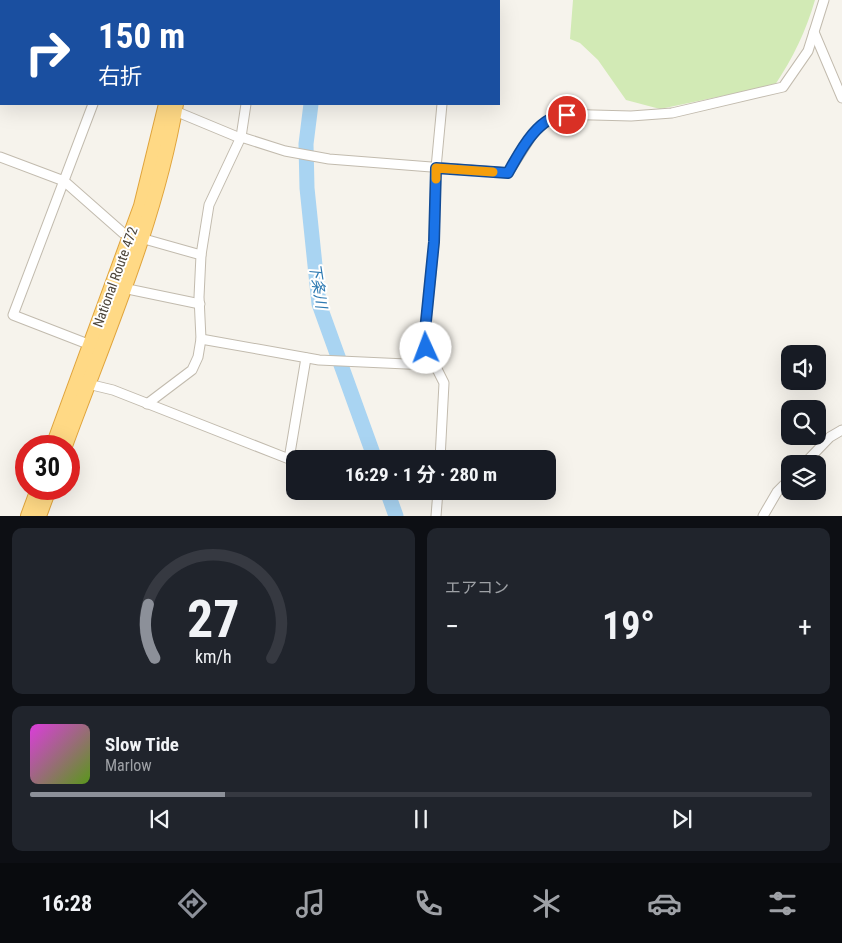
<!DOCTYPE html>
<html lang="ja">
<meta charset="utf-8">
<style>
body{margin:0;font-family:"Roboto Condensed","Noto Sans JP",sans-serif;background:#20242c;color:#f1f3f6;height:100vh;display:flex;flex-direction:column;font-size:19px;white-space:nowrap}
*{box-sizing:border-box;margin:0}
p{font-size:16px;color:#9ea1a6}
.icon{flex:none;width:28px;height:28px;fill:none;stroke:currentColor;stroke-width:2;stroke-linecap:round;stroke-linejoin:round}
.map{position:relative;height:516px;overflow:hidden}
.sheet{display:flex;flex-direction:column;gap:12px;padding:12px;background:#0d0f14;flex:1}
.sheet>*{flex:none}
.guide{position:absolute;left:0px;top:0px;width:500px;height:105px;box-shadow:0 5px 20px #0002;background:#1a4fa0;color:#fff;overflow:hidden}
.tools{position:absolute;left:781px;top:345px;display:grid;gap:10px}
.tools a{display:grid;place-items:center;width:45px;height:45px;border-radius:10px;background:#171b24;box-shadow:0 5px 20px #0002;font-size:25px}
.speed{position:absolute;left:15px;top:435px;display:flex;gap:10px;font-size:25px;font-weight:700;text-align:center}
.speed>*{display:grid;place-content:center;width:65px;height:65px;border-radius:50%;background:#171b24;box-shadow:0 5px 20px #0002;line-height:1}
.speed .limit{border:8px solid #d22;background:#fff;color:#111}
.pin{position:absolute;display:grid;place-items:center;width:42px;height:42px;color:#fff;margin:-21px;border:2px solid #fff;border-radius:50%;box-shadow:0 1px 5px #0007}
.me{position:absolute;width:55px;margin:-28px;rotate:358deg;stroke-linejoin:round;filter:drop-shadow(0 0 4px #0008)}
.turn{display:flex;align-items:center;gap:18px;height:105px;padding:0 15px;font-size:22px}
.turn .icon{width:65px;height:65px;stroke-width:2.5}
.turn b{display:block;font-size:35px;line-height:42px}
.big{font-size:38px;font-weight:700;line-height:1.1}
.sheet .widget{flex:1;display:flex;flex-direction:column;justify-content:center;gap:8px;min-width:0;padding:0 18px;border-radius:10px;background:#20242c}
.sheet .dial{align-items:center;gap:0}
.dial svg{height:130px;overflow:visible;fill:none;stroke:#363941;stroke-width:7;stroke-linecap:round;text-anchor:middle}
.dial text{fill:#f1f3f6;stroke:none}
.song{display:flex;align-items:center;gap:15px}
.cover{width:60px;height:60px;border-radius:8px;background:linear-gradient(135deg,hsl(300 70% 55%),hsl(90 70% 35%))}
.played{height:5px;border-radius:2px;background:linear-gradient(90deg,#8c9099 25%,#363941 25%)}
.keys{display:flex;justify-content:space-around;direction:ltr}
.heat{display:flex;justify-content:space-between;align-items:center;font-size:28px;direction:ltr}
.sheet .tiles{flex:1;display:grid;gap:12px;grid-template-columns:1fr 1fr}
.widget:last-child{grid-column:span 2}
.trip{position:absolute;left:286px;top:450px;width:270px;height:50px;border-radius:10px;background:#171b24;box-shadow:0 5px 20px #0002;font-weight:700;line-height:50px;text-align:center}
.dock{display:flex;height:80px;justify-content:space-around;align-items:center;background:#090b0e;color:#9ea1a6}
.dock .icon{width:35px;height:35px}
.dock .current{color:#8c9099}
.dock b{font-size:22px;color:#f1f3f6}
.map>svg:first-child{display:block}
.green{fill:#d2eab5}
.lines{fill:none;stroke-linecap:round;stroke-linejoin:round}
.river{stroke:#a9d4f2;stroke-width:15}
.minor-casing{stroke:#c2bbae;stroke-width:11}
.trunk-casing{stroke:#e0a43c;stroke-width:16}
.minor{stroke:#fff;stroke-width:9}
.trunk{stroke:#ffd985;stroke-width:14}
.route-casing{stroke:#114b97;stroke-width:12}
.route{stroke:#1a73e8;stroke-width:9}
.slow{stroke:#f59e0b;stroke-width:9}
.labels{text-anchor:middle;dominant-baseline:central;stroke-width:4;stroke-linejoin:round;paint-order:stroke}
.street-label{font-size:14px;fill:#4b4439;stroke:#fff}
.water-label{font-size:15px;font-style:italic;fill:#2e7ab2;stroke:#fff}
</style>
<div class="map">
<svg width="842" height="516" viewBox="0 0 842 516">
<rect width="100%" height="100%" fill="#f6f3ec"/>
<path class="green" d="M573,0H815C806,31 793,58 775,85L660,109L626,100L598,60L580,43L570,39Z"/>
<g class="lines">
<g class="river">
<path d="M323,1V0"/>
<path d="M311,104L306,144L307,188L319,304L375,459"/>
<path d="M387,491L396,516"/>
</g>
<g class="minor-casing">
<g id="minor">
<path d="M62,0L66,1"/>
<path d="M132,1V0"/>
<path d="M452,1V0"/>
<path d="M814,32L842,98"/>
<path d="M93,104L13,315L93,346"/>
<path d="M175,111L240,138"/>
<path d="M241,137L285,151L329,159L508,173L534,132L556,114L631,116L672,113L783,87L808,51L824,0"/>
<path d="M0,157L64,181L123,233L201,255"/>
<path d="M123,288L200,304"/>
<path d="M201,339L319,360L428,365L437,369L444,383L440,459"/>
<path d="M428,365L425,331L434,243L436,168L442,104"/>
<path d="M88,384L113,390L289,459L306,358"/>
<path d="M147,404L192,370L198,357L201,339L199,297L201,255L209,205L241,137L246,104"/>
<path d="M804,464L830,437L842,430"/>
<path d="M436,516L438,491"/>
<path d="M763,516L777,492L790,479"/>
</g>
</g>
<g class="trunk-casing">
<g id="trunk">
<path d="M185,1V0"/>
<path d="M53,446L141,206L166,104"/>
<path d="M65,446C106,334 156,222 176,104"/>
<path d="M28,516L38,489"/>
<path d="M39,516L49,489"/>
</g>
</g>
<use href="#minor" class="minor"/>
<use href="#trunk" class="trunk"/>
</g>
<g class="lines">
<g class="route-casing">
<path id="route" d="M426,348L425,331L434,242L436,168L508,173C520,151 539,114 567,115"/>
</g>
<use href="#route" class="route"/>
<path class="slow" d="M436,179V168L493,172"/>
</g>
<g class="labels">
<g class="street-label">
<text transform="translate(115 277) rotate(-70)">National Route 472</text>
</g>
<g class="water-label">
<text transform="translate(318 286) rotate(81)">下条川</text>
</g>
</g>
</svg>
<div class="tools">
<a><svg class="icon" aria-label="sound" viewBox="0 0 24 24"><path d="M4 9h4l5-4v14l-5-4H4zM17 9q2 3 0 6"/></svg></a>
<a><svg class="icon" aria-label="search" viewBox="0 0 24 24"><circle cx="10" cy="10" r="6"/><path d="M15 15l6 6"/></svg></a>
<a><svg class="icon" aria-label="layers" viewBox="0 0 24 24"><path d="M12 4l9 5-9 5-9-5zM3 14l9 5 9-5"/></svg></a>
</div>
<div class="speed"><div class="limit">30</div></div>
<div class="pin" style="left:567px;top:115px;background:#d93025"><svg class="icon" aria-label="arrive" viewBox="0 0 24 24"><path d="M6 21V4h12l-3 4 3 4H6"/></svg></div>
<svg class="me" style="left:426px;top:348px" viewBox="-20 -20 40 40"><circle r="19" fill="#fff"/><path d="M0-13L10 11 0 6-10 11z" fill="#1a73e8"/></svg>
<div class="trip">16:29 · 1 分 · 280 m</div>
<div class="guide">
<div class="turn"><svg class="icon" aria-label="right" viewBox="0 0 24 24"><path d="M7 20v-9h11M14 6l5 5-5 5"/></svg><div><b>150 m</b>右折</div></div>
</div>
</div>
<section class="sheet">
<div class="tiles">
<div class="widget dial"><svg viewBox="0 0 100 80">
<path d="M14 69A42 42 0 1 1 86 69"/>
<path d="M14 69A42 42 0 0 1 10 36" stroke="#8c9099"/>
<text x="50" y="56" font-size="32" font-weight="700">27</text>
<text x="50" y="72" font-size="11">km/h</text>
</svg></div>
<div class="widget"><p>エアコン</p>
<div class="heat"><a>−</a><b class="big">19°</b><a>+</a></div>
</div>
<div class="widget">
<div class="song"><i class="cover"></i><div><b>Slow Tide</b><p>Marlow</p></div></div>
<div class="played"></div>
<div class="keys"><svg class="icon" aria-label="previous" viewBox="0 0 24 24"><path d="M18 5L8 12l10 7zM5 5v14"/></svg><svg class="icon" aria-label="pause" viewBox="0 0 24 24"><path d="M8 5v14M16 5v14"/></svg><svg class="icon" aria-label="next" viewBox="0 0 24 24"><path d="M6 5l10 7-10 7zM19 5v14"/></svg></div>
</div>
</div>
</section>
<nav class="dock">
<b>16:28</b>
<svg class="icon current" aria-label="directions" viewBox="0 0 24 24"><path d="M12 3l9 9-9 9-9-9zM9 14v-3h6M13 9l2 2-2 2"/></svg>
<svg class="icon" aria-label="music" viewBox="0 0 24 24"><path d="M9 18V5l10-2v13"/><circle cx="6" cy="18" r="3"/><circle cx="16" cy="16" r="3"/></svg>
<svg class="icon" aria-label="phone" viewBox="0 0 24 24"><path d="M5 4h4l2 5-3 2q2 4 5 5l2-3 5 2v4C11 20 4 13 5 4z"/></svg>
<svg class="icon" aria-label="climate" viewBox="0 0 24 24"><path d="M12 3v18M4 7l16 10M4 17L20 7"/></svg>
<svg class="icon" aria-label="car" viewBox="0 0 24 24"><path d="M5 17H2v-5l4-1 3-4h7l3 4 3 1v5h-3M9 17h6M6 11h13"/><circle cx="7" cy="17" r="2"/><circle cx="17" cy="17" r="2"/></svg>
<svg class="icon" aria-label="filters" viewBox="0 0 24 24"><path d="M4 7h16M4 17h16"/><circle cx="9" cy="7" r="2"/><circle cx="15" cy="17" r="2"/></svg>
</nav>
